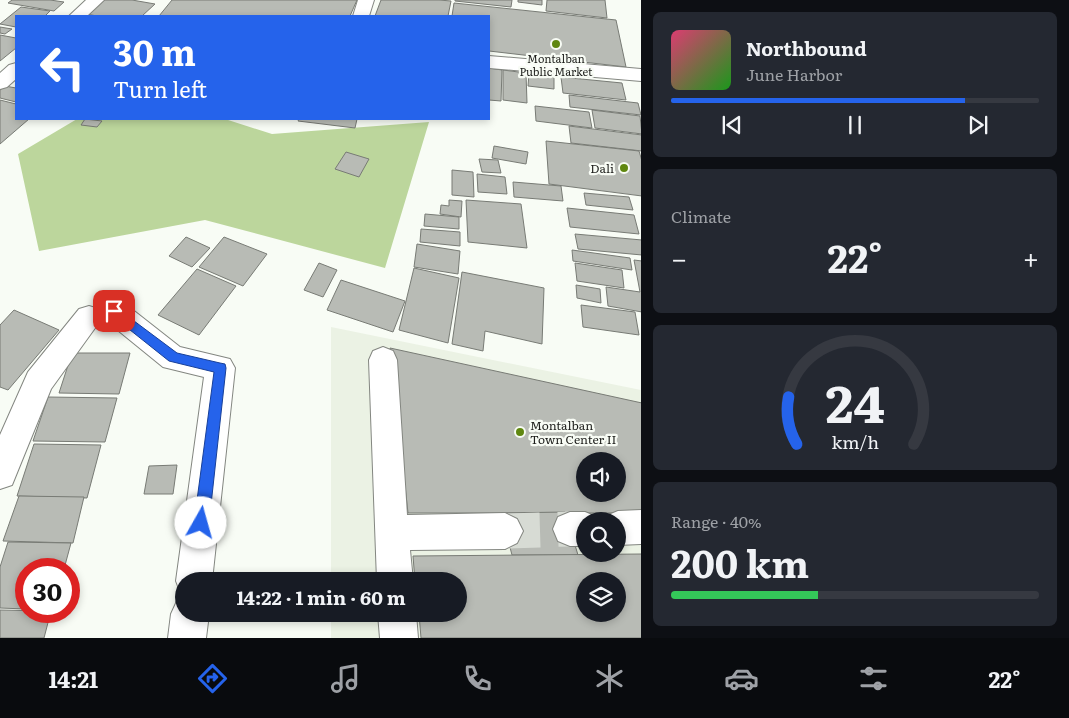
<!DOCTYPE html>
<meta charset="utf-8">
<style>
body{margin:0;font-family:Literata,serif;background:#242831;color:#f1f3f6;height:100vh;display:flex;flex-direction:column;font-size:19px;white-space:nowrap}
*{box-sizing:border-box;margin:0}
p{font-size:16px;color:#9ea1a6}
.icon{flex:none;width:28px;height:28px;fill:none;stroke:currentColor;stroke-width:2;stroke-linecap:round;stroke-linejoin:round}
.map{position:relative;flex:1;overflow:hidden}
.sheet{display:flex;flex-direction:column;gap:12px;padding:12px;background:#0d0f14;width:428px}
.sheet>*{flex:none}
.guide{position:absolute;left:15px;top:15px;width:475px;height:105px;border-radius:0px;box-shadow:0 2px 8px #0003;background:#2563eb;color:#fff;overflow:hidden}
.controls{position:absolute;left:576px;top:452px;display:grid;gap:10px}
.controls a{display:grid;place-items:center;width:50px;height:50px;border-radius:50%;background:#171b24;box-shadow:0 2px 8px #0003;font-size:25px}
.speed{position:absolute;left:15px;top:558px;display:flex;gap:10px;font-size:25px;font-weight:700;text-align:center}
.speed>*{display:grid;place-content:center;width:65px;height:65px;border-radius:50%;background:#171b24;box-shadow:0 2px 8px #0003;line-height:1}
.speed .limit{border:8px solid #d22;background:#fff;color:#111}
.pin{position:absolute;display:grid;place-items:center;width:42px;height:42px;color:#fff;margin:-21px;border-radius:10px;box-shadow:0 2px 8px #0006}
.me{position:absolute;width:55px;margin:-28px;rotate:7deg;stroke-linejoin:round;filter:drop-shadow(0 0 4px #0008)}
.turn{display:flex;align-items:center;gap:18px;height:105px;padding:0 15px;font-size:22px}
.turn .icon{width:65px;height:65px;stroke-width:2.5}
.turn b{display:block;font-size:35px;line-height:42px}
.big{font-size:38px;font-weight:700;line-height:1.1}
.sheet .card{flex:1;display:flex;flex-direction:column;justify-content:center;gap:8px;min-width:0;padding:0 18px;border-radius:8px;background:#242831}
.sheet .dial{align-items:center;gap:0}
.dial svg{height:130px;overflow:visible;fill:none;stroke:#363941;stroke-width:7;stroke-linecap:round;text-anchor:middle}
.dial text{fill:#f1f3f6;stroke:none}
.song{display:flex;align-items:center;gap:15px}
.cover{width:60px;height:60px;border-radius:8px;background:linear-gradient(135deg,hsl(340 70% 55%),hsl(120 70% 35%))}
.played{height:5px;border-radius:2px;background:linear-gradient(90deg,#2563eb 80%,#363941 80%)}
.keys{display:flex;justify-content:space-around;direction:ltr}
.heat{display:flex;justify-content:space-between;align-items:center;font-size:28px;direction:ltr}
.charge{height:8px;border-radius:4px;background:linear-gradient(90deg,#34c759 40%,#363941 0)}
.trip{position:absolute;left:175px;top:572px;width:292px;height:50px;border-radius:25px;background:#171b24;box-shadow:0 2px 8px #0003;font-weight:700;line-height:50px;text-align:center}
.menu{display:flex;height:80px;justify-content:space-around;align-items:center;background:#090b0e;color:#9ea1a6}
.menu .icon{width:35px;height:35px}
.menu .active{color:#2563eb}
.menu b{font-size:22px;color:#f1f3f6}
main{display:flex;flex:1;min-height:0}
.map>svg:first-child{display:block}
.built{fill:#ebf2e4;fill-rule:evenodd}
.green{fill:#bcd69c}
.building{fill:#b8bbb5;stroke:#787b75;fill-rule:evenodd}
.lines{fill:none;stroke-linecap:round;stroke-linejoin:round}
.minor-tunnel{stroke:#d7dbd4;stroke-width:35;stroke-dasharray:35 18;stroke-linecap:butt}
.minor-casing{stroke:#838680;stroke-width:2}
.minor{fill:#fff;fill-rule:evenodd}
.route{fill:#2563eb;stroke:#184099}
.poi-dot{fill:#5f8710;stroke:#f8fcf5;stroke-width:2}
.labels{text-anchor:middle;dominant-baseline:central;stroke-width:4.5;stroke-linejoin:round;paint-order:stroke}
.far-poi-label{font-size:11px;fill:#1e1f1c;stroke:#f8fcf5}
.poi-label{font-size:12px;fill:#1e1f1c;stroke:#f8fcf5;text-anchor:end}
</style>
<main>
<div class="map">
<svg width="642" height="638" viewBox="0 0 642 638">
<rect width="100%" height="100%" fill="#f8fcf5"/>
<path class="built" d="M331,327L641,390V638H331V614H459V581H331ZM585,461H618V494H585ZM585,521H618V554H585ZM585,581H618V614H585Z"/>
<path class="green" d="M77,119H225L272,134L429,122L385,268L205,220L39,251L18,154Z"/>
<g class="building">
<path d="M12,0H50L64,2L54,11L8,3Z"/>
<path d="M103,0H132L155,4L142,16H97L86,14Z"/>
<path d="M172,0H357L350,16H159Z"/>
<path d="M381,0H439L451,1L448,16H375Z"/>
<path d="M455,0H512L511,7L455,1Z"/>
<path d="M518,0H542V5L518,2Z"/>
<path d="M547,0H605L607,18L546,11Z"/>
<path d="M454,3L616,20L626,67L489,51V16H452Z"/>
<path d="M21,7L50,11L45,16H16V27L0,24Z"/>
<path d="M0,27L12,29L5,34L0,33Z"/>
<path d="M0,35L16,38V48L0,61Z"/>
<path d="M489,68L502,70L501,101L489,100Z"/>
<path d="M503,70L526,73L527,103L503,100Z"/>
<path d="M529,73L554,76V89L528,86Z"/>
<path d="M561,77L622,83L626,100L563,93Z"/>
<path d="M5,86L16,88V102L0,98V90Z"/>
<path d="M569,95L638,103L641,115L570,107Z"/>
<path d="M0,100L16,104V119H29L0,144Z"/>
<path d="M535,106L589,112L592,128L536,121Z"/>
<path d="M592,110L640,116L642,134L595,128Z"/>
<path d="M85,119L102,121L97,127L81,125Z"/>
<path d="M299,119H357L355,128L298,121Z"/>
<path d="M569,126L642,135V151L571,143Z"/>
<path d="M546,141L639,151L642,161V196L549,184Z"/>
<path d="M494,146L528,152L526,164L492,158Z"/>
<path d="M346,152L369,159L359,177L335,169Z"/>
<path d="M479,159L498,160L501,173L482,172Z"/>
<path d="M452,170L473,172L474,197L452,195Z"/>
<path d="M477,174L505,177L507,194L478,192Z"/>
<path d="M513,182L561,186L563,201L514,197Z"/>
<path d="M584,193L629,197L633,210L586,205Z"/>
<path d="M449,200L462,201L461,217L440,214L441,205L449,206Z"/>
<path d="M466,200L521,204L527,248L468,242Z"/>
<path d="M567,208L634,215L639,234L570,227Z"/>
<path d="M425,214L459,217V229L424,226Z"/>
<path d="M421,229L460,232V246L420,242Z"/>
<path d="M575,234L642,240V255L578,249Z"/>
<path d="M186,237L210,248L192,267L169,256Z"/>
<path d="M224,237L267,254L243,286L199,267Z"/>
<path d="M417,244L460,251L458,274L414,267Z"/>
<path d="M572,250L630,258L632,270L573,261Z"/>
<path d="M634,260L642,261V312L608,306L606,287L640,292Z"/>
<path d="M319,263L337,270L323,297L304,290Z"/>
<path d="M575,263L622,270L624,288L577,281Z"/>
<path d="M414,268L459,278L448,343L399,330Z"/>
<path d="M197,269L236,286L199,335L158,315Z"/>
<path d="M462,272L544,288L542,344L485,331L483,351L452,344Z"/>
<path d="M341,280L405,301L393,332L327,310Z"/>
<path d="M576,285L600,289L601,303L577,298Z"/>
<path d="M581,305L635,312L639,335L583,327Z"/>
<path d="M14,310L59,330L8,390L0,387V325Z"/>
<path d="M390,348L642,403V513H408ZM585,461H618V494H585Z"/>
<path d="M72,353H130L119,394L59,393Z"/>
<path d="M48,397L117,398L105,442L33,441Z"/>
<path d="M34,444L101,445L87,498L17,496Z"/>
<path d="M177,465L173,494H144L149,466Z"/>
<path d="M19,496L84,497L73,543L3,541Z"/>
<path d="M565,512L578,555H512L501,513Z"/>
<path d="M8,542L71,543L64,569H26V609L0,608V567Z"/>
<path d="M642,554V638H421L419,614H459V581H415L413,556ZM585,581H618V614H585Z"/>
<path d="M0,610L51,611L44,638H0Z"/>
</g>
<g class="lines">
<path class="minor-tunnel" d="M505,531L570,529"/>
<g class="minor-casing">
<g id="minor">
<path d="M86,0H104L87,16H69Z"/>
<path d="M358,0H374L369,16H353Z"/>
<path d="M489,56L642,69V81L489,68Z"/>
<path d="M16,63V79L7,87L0,89V73L9,65Z"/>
<path d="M114,300L124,303L180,347L230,359L235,368L212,581H184V595L181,594L176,581L204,377L163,367L104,319L100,311L104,303Z"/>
<path d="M89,306L99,309L103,317L51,389L12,485L0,489V435L28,372L79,309Z"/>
<path d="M383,347L393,351L397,360L407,515L505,513L517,519L523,531L517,543L505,549L410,550L413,581H377L369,360L373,351Z"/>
<path d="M642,510V544L618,545V521H603L606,516L618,511Z"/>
<path d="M570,512H585L597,517L599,521H585V546H570L558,541L553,529L558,517Z"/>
<path d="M184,598V614H209L206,638H168L171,614L177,601Z"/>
<path d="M378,614H416L418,638H380Z"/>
</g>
</g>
<use href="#minor" class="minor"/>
</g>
<path class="route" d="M114,306L177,353L220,363L225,364L226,368L209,523L206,528L201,530L196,528L194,523L214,372L169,361L110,314L109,311Z"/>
<g class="poi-dot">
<circle cx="556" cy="44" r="5"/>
<circle cx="624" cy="168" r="5"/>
<circle cx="520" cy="432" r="5"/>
</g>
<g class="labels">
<g class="far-poi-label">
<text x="556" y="58">Montalban<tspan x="556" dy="13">Public Market</tspan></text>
</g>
<g class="poi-label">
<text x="614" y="168">Dali</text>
<text x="530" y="425" text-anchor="start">Montalban<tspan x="530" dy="14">Town Center II</tspan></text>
</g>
</g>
</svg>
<div class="controls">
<a><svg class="icon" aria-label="sound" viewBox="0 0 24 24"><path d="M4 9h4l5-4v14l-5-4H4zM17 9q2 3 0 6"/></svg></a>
<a><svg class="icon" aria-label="search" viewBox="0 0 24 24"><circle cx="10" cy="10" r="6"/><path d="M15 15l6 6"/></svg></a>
<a><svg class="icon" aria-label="layers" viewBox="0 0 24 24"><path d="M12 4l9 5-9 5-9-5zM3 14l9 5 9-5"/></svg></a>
</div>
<div class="speed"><div class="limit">30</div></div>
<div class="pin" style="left:114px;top:311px;background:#d93025"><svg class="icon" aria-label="arrive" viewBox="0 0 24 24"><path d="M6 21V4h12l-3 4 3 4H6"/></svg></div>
<svg class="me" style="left:201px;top:523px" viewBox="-20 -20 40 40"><circle r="19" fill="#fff"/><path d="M0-13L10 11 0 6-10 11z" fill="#2563eb"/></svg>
<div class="trip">14:22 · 1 min · 60 m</div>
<div class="guide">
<div class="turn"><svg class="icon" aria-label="left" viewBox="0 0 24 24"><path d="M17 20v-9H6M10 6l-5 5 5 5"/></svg><div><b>30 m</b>Turn left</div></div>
</div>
</div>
<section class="sheet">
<div class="card">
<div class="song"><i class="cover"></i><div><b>Northbound</b><p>June Harbor</p></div></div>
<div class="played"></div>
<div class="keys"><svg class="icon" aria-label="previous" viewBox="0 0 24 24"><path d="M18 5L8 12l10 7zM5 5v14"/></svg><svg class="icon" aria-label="pause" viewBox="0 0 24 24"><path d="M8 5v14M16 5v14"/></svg><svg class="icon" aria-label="next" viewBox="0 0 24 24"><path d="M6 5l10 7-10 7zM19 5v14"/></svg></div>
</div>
<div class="card"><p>Climate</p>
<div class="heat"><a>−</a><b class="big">22°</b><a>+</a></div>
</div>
<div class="card dial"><svg viewBox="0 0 100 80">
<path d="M14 69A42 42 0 1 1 86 69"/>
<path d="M14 69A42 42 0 0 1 9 40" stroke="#2563eb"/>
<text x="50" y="56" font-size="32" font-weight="700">24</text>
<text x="50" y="72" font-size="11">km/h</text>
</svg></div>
<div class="card"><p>Range · 40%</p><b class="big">200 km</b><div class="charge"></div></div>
</section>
</main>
<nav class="menu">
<b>14:21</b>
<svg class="icon active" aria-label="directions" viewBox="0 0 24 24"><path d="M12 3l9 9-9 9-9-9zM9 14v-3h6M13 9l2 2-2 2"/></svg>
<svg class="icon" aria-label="music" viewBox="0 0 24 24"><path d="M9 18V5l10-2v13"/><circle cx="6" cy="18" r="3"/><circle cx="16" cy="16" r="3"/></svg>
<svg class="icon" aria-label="phone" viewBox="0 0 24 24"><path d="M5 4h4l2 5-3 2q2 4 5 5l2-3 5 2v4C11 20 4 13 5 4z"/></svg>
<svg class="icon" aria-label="climate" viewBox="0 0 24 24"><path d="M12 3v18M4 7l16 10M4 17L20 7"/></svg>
<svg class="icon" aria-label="car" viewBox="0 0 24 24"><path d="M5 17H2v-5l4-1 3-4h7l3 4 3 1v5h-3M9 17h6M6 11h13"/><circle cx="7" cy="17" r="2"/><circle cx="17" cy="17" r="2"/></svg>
<svg class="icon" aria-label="filters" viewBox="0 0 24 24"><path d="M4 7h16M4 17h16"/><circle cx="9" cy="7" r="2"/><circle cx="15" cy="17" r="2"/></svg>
<b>22°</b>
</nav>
